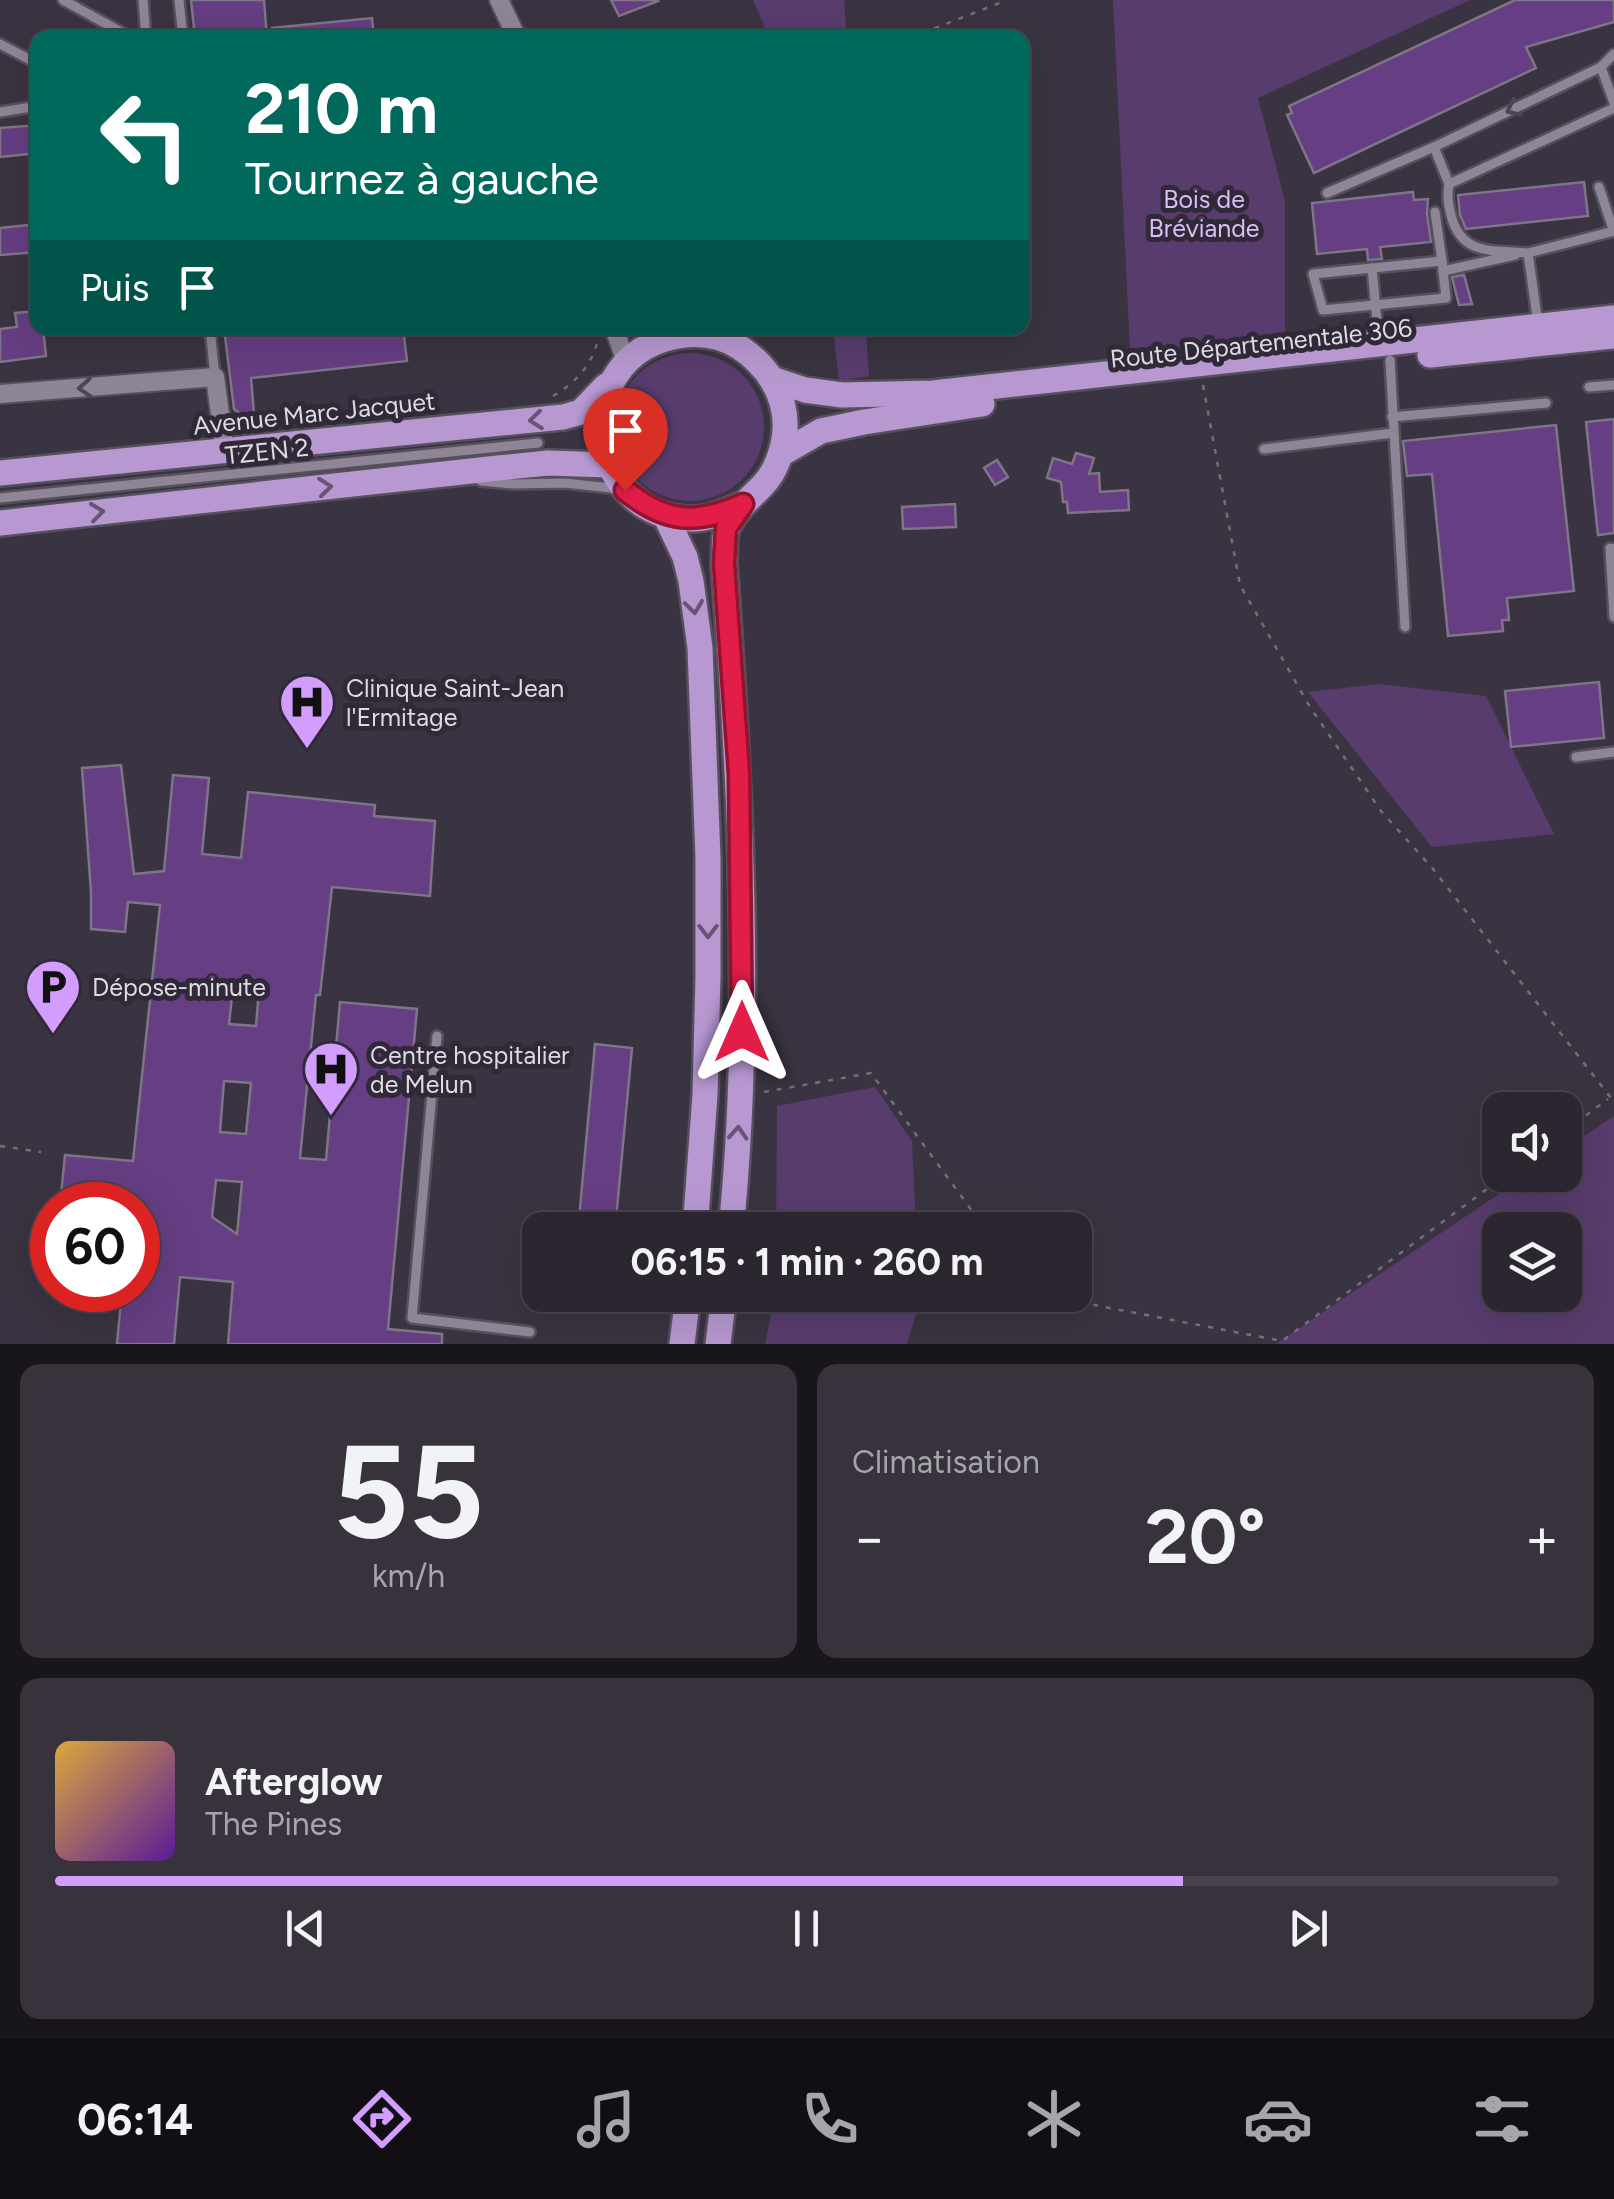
<!DOCTYPE html>
<html lang="fr">
<meta charset="utf-8">
<style>
body{margin:0;font-family:Figtree,sans-serif;background:#38323d;color:#f1f3f6;height:100vh;display:flex;flex-direction:column;font-size:38px;white-space:nowrap}
*{box-sizing:border-box;margin:0}
p{font-size:32px;color:#a6a5ab}
.icon{flex:none;width:55px;height:55px;fill:none;stroke:currentColor;stroke-width:2;stroke-linecap:round;stroke-linejoin:round}
.map{position:relative;height:1344px;overflow:hidden}
.details{display:flex;flex-direction:column;gap:20px;padding:20px;background:#18151b;flex:1}
.details>*{flex:none}
.top-card{position:absolute;left:30px;top:30px;width:1000px;height:305px;border-radius:20px;box-shadow:0 10px 40px #0002,0 0 0 2px #48434d;background:#00695c;color:#fff;overflow:hidden}
.fabs{position:absolute;left:1482px;top:1092px;display:grid;gap:20px}
.fabs a{display:grid;place-items:center;width:100px;height:100px;border-radius:20px;background:#2c2631;box-shadow:0 10px 40px #0002,0 0 0 2px #48434d;font-size:50px}
.speed{position:absolute;left:30px;top:1182px;display:flex;gap:20px;font-size:50px;font-weight:700;text-align:center}
.speed>*{display:grid;place-content:center;width:130px;height:130px;border-radius:50%;background:#2c2631;box-shadow:0 10px 40px #0002,0 0 0 2px #48434d;line-height:1}
.speed .limit{border:15px solid #d22;background:#fff;color:#111}
.pin{position:absolute;display:grid;place-items:center;width:85px;height:85px;color:#fff;margin:-102px -42px;border-radius:50% 50% 50% 0;rotate:-45deg;box-shadow:0 0 10px #0007}
.pin .icon{rotate:45deg}
.me{position:absolute;width:110px;margin:-55px;rotate:0deg;stroke-linejoin:round;filter:drop-shadow(0 0 8px #0008)}
.turn{display:flex;align-items:center;gap:35px;height:210px;padding:0 50px;font-size:45px}
.turn .icon{width:130px;height:130px;stroke-width:2.5}
.turn b{display:block;font-size:70px;line-height:85px}
.then{display:flex;align-items:center;height:95px;padding:0 50px;background:#0003;gap:20px;font-size:38px}
.big{font-size:75px;font-weight:700;line-height:1.1}
.details .tile{flex:1;display:flex;flex-direction:column;justify-content:center;gap:15px;min-width:0;padding:0 35px;border-radius:20px;background:#38323d}
.details .dial{align-items:center;gap:0}
.dial b{font-size:130px;line-height:1}
.song{display:flex;align-items:center;gap:30px}
.cover{width:120px;height:120px;border-radius:15px;background:linear-gradient(135deg,hsl(40 70% 55%),hsl(270 70% 35%))}
.played{height:10px;border-radius:5px;background:linear-gradient(90deg,#d29dfd 75%,#48434d 75%)}
.keys{display:flex;justify-content:space-around;direction:ltr}
.heat{display:flex;justify-content:space-between;align-items:center;font-size:55px;direction:ltr}
.details .tiles{flex:1;display:grid;gap:20px;grid-template-columns:1fr 1fr}
.tile:last-child{grid-column:span 2}
.trip{position:absolute;left:522px;top:1212px;width:570px;height:100px;border-radius:20px;background:#2c2631;box-shadow:0 10px 40px #0002,0 0 0 2px #48434d;font-weight:700;line-height:100px;text-align:center}
.tabs{display:flex;height:160px;justify-content:space-around;align-items:center;background:#120f14;color:#a6a5ab}
.tabs .icon{width:70px;height:70px}
.tabs .selected{color:#d29dfd}
.tabs b{font-size:45px;color:#f1f3f6}
.map>svg:first-child{display:block}
.green{fill:#583c6e;fill-rule:evenodd}
.building{fill:#653e83;stroke:#7e7586;stroke-width:2.5;fill-rule:evenodd}
.lines{fill:none;stroke-linecap:round;stroke-linejoin:round}
.service-casing{stroke:#56505c;stroke-width:14}
.minor-casing{stroke:#56505c;stroke-width:22}
.primary-casing{stroke:#56505c;stroke-width:30}
.path{stroke:#756e7a;stroke-width:2.5;stroke-dasharray:5 8;stroke-linecap:butt}
.service{stroke:#8e8596;stroke-width:9}
.minor{stroke:#8e8596;stroke-width:18}
.primary{stroke:#b798d1;stroke-width:25}
.oneway{stroke:#4c4554}
.oneway2{stroke:#665575}
.route-casing{stroke:#92132f;stroke-width:25}
.route{stroke:#e11d48;stroke-width:18}
.labels{text-anchor:middle;dominant-baseline:central;stroke-width:10;stroke-linejoin:round;paint-order:stroke}
.park-label{font-size:25px;fill:#dbbcf7;stroke:#302937}
.street-label{font-size:25px;fill:#dfdae3;stroke:#302937}
.poi-label{font-size:25px;fill:#dfdae3;stroke:#302937;text-anchor:start}
</style>
<div class="map">
<svg width="1614" height="1344" viewBox="0 0 1614 1344">
<rect width="100%" height="100%" fill="#3a3341"/>
<g class="green">
<path d="M753,0H844L847,37H769Z"/>
<path d="M1113,0H1470L1258,98L1285,201V347L1131,370Z"/>
<path d="M833,328H866L869,376L839,382Z"/>
<circle cx="690" cy="427" r="74"/>
<path d="M1379,684L1486,696L1554,834L1432,847L1308,692Z"/>
<path d="M875,1087L912,1141L916,1230H776L777,1106Z"/>
<path d="M1614,1116V1344H1276L1527,1175H1565V1149ZM1565,1230V1295H1500V1230Z"/>
<path d="M775,1295H919L920,1301L907,1344H765Z"/>
</g>
<g class="building">
<path d="M191,0H264L267,38H195Z"/>
<path d="M611,0H657L658,1L619,16Z"/>
<path d="M1515,0H1614V22L1526,47L1536,68L1314,173L1287,115L1292,113L1289,106Z"/>
<path d="M372,18L374,38H272V28Z"/>
<path d="M38,125V153L0,157V128Z"/>
<path d="M1584,182L1588,216L1466,229L1460,215L1458,195Z"/>
<path d="M1413,192L1414,200L1428,199L1427,213L1431,242L1380,247L1382,259L1368,260L1367,249L1317,254L1312,203Z"/>
<path d="M38,224V252L0,255V228Z"/>
<path d="M1464,275L1472,304L1459,305L1452,277Z"/>
<path d="M38,311V328H43L46,356L0,362V329L17,327L15,313Z"/>
<path d="M224,328H403L407,361L251,378L255,425L234,409Z"/>
<path d="M1614,419V533L1598,535L1586,422Z"/>
<path d="M1556,425L1574,591L1507,598L1509,620H1502L1503,631L1448,636L1432,474L1407,476L1403,441Z"/>
<path d="M1076,453L1094,458L1089,474L1099,473L1100,492L1128,490L1129,510L1068,513L1067,502H1063L1061,482L1047,478L1053,458L1072,464Z"/>
<path d="M997,460L1008,477L995,485L984,468Z"/>
<path d="M955,504L956,527L903,529L902,507Z"/>
<path d="M1599,682L1604,738L1511,747L1505,691Z"/>
<path d="M121,765L134,874L164,871L173,775L209,778L202,854L241,858L248,792L375,805L374,816L435,821L430,896L332,887L320,995H316L300,1158L326,1160L340,1002L417,1009L388,1329L442,1334V1344H228L233,1282L180,1277L174,1344H117L122,1290H138V1205H60L65,1155L133,1161L160,905L128,902L125,932L91,929V892L82,768ZM233,988L259,990L256,1026L229,1024ZM224,1081L251,1083L246,1134L220,1132ZM216,1180L242,1182L237,1234L212,1217Z"/>
<path d="M595,1044L632,1048L615,1230H578Z"/>
</g>
<g class="lines">
<g class="service-casing">
<g id="service">
<path d="M63,0L132,38"/>
<path d="M143,0L146,38"/>
<path d="M179,0L183,38"/>
<path d="M0,44L38,64"/>
<path d="M1614,54L1601,67L1614,103"/>
<path d="M1601,67L1434,147L1449,184L1614,108"/>
<path d="M0,112L38,106"/>
<path d="M1449,184C1447,196 1448,203 1451,215C1461,256 1493,250 1528,253"/>
<path d="M1599,187L1614,232"/>
<path d="M1327,193L1434,147"/>
<path d="M1435,212L1442,261"/>
<path d="M1442,261L1446,298L1323,310L1313,274Z"/>
<path d="M1372,268L1379,342"/>
<path d="M1443,271L1515,255"/>
<path d="M1538,324L1528,253L1614,231"/>
<path d="M210,328L215,377"/>
<path d="M1390,360L1405,627"/>
<path d="M1589,387L1614,385"/>
<path d="M1392,417L1546,403"/>
<path d="M1264,449L1393,433"/>
<path d="M481,481L513,484L565,483L620,489"/>
<path d="M0,498L538,443"/>
<path d="M1614,549L1610,548L1614,617"/>
<path d="M1576,757L1614,752"/>
<path d="M437,1036L412,1318L530,1332"/>
<path d="M632,1295L720,1305"/>
</g>
</g>
<g class="minor-casing">
<g id="minor">
<path d="M499,0L517,38"/>
<path d="M614,328L626,362"/>
<path d="M0,394L215,377L225,451"/>
</g>
</g>
<g class="primary-casing">
<g id="primary">
<path d="M1430,355L1614,336"/>
<path d="M772,379L805,390L842,395L933,393L1614,318"/>
<path d="M781,454L821,431L864,422L982,404"/>
<path d="M0,473L563,417L581,412L606,386"/>
<path d="M665,515L685,557L691,581L700,648L708,858V976L705,1095L695,1230"/>
<path d="M0,523L498,468L548,463L609,465"/>
<path d="M731,1230C753,1008 740,785 724,563C725,552 723,536 728,526C736,509 751,498 763,485C776,472 784,448 785,430C787,395 767,365 739,347C717,333 690,332 665,339C567,369 589,519 692,519C710,519 727,511 743,504"/>
<path d="M682,1344L688,1295"/>
<path d="M718,1344L724,1295"/>
</g>
</g>
<g class="path">
<path d="M910,38L1007,0"/>
<path d="M1203,385L1240,585L1310,707L1381,811L1433,869L1614,1102"/>
<path d="M553,396C575,384 594,363 598,338"/>
<path d="M447,1089L466,1091"/>
<path d="M764,1092L871,1073L986,1230"/>
<path d="M1565,1131L1608,1099"/>
<path d="M0,1146L41,1152"/>
<path d="M1042,1295L1282,1341L1506,1175"/>
</g>
<use href="#service" class="service"/>
<use href="#minor" class="minor"/>
<use href="#primary" class="primary"/>
</g>
<defs><path id="oneway-chevron" d="M-2-3.5L2.5 0L-2 3.5" fill="none" stroke-width="1.6" stroke-linecap="round" stroke-linejoin="round" transform="scale(2.5)"/></defs>
<g class="oneway">
<use href="#oneway-chevron" transform="translate(1513 109) rotate(154)"/>
<use href="#oneway-chevron" transform="translate(85 388) rotate(176)"/>
</g>
<g class="oneway2">
<use href="#oneway-chevron" transform="translate(536 420) rotate(174)"/>
<use href="#oneway-chevron" transform="translate(325 487) rotate(-6)"/>
<use href="#oneway-chevron" transform="translate(97 512) rotate(-7)"/>
<use href="#oneway-chevron" transform="translate(694 607) rotate(83)"/>
<use href="#oneway-chevron" transform="translate(708 931) rotate(90)"/>
<use href="#oneway-chevron" transform="translate(738 1133) rotate(-86)"/>
</g>
<g class="lines">
<g class="route-casing">
<path id="route" d="M625,490C665,523 696,525 743,504L726,528L724,563L739,774L742,1032"/>
</g>
<use href="#route" class="route"/>
</g>
<defs>
<g id="hospital-pin" transform="scale(2.875)"><path d="M0 17L-7.5 6A9.5 9.5 0 1 1 7.5 6Z" fill="#d29dfd" stroke="#302937"/><path d="M-5-5h3v3.5h4V-5h3V5h-3V1.5h-4V5h-3Z" fill="#111"/></g>
<g id="parking-pin" transform="scale(2.875)"><path d="M0 17L-7.5 6A9.5 9.5 0 1 1 7.5 6Z" fill="#d29dfd" stroke="#302937"/><path d="M-3.5-5.5H1a3.5 3.5 0 0 1 0 7H-1V5.5H-3.5ZM-1-3.4V-.6H.8a1.4 1.4 0 0 0 0-2.8Z" fill="#111"/></g>
</defs>
<g fill-rule="evenodd">
<use href="#hospital-pin" x="307" y="702"/>
<use href="#parking-pin" x="53" y="987"/>
<use href="#hospital-pin" x="331" y="1069"/>
</g>
<g class="labels">
<g class="park-label">
<text x="1204" y="199">Bois de<tspan x="1204" dy="29">Bréviande</tspan></text>
</g>
<g class="street-label">
<text transform="translate(1261 343) rotate(-6)">Route Départementale 306</text>
<text transform="translate(314 413) rotate(-6)">Avenue Marc Jacquet</text>
<text transform="translate(267 451) rotate(-6)">TZEN 2</text>
</g>
<g class="poi-label">
<text x="346" y="688">Clinique Saint-Jean<tspan x="346" dy="29">l'Ermitage</tspan></text>
<text x="92" y="987">Dépose-minute</text>
<text x="370" y="1055">Centre hospitalier<tspan x="370" dy="29">de Melun</tspan></text>
</g>
</g>
</svg>
<div class="fabs">
<a><svg class="icon" aria-label="sound" viewBox="0 0 24 24"><path d="M4 9h4l5-4v14l-5-4H4zM17 9q2 3 0 6"/></svg></a>
<a><svg class="icon" aria-label="layers" viewBox="0 0 24 24"><path d="M12 4l9 5-9 5-9-5zM3 14l9 5 9-5"/></svg></a>
</div>
<div class="speed"><div class="limit">60</div></div>
<div class="pin" style="left:625px;top:490px;background:#d93025"><svg class="icon" aria-label="arrive" viewBox="0 0 24 24"><path d="M6 21V4h12l-3 4 3 4H6"/></svg></div>
<svg class="me" style="left:742px;top:1032px" viewBox="-20 -20 40 40"><path d="M0-17L14 15 0 8-14 15z" fill="#e11d48" stroke="#fff" stroke-width="4"/></svg>
<div class="trip">06:15 · 1 min · 260 m</div>
<div class="top-card">
<div class="turn"><svg class="icon" aria-label="left" viewBox="0 0 24 24"><path d="M17 20v-9H6M10 6l-5 5 5 5"/></svg><div><b>210 m</b>Tournez à gauche</div></div>
<div class="then">Puis<svg class="icon" aria-label="arrive" viewBox="0 0 24 24"><path d="M6 21V4h12l-3 4 3 4H6"/></svg></div>
</div>
</div>
<section class="details">
<div class="tiles">
<div class="tile dial"><b>55</b><p>km/h</p></div>
<div class="tile"><p>Climatisation</p>
<div class="heat"><a>−</a><b class="big">20°</b><a>+</a></div>
</div>
<div class="tile">
<div class="song"><i class="cover"></i><div><b>Afterglow</b><p>The Pines</p></div></div>
<div class="played"></div>
<div class="keys"><svg class="icon" aria-label="previous" viewBox="0 0 24 24"><path d="M18 5L8 12l10 7zM5 5v14"/></svg><svg class="icon" aria-label="pause" viewBox="0 0 24 24"><path d="M8 5v14M16 5v14"/></svg><svg class="icon" aria-label="next" viewBox="0 0 24 24"><path d="M6 5l10 7-10 7zM19 5v14"/></svg></div>
</div>
</div>
</section>
<nav class="tabs">
<b>06:14</b>
<svg class="icon selected" aria-label="directions" viewBox="0 0 24 24"><path d="M12 3l9 9-9 9-9-9zM9 14v-3h6M13 9l2 2-2 2"/></svg>
<svg class="icon" aria-label="music" viewBox="0 0 24 24"><path d="M9 18V5l10-2v13"/><circle cx="6" cy="18" r="3"/><circle cx="16" cy="16" r="3"/></svg>
<svg class="icon" aria-label="phone" viewBox="0 0 24 24"><path d="M5 4h4l2 5-3 2q2 4 5 5l2-3 5 2v4C11 20 4 13 5 4z"/></svg>
<svg class="icon" aria-label="climate" viewBox="0 0 24 24"><path d="M12 3v18M4 7l16 10M4 17L20 7"/></svg>
<svg class="icon" aria-label="car" viewBox="0 0 24 24"><path d="M5 17H2v-5l4-1 3-4h7l3 4 3 1v5h-3M9 17h6M6 11h13"/><circle cx="7" cy="17" r="2"/><circle cx="17" cy="17" r="2"/></svg>
<svg class="icon" aria-label="filters" viewBox="0 0 24 24"><path d="M4 7h16M4 17h16"/><circle cx="9" cy="7" r="2"/><circle cx="15" cy="17" r="2"/></svg>
</nav>
